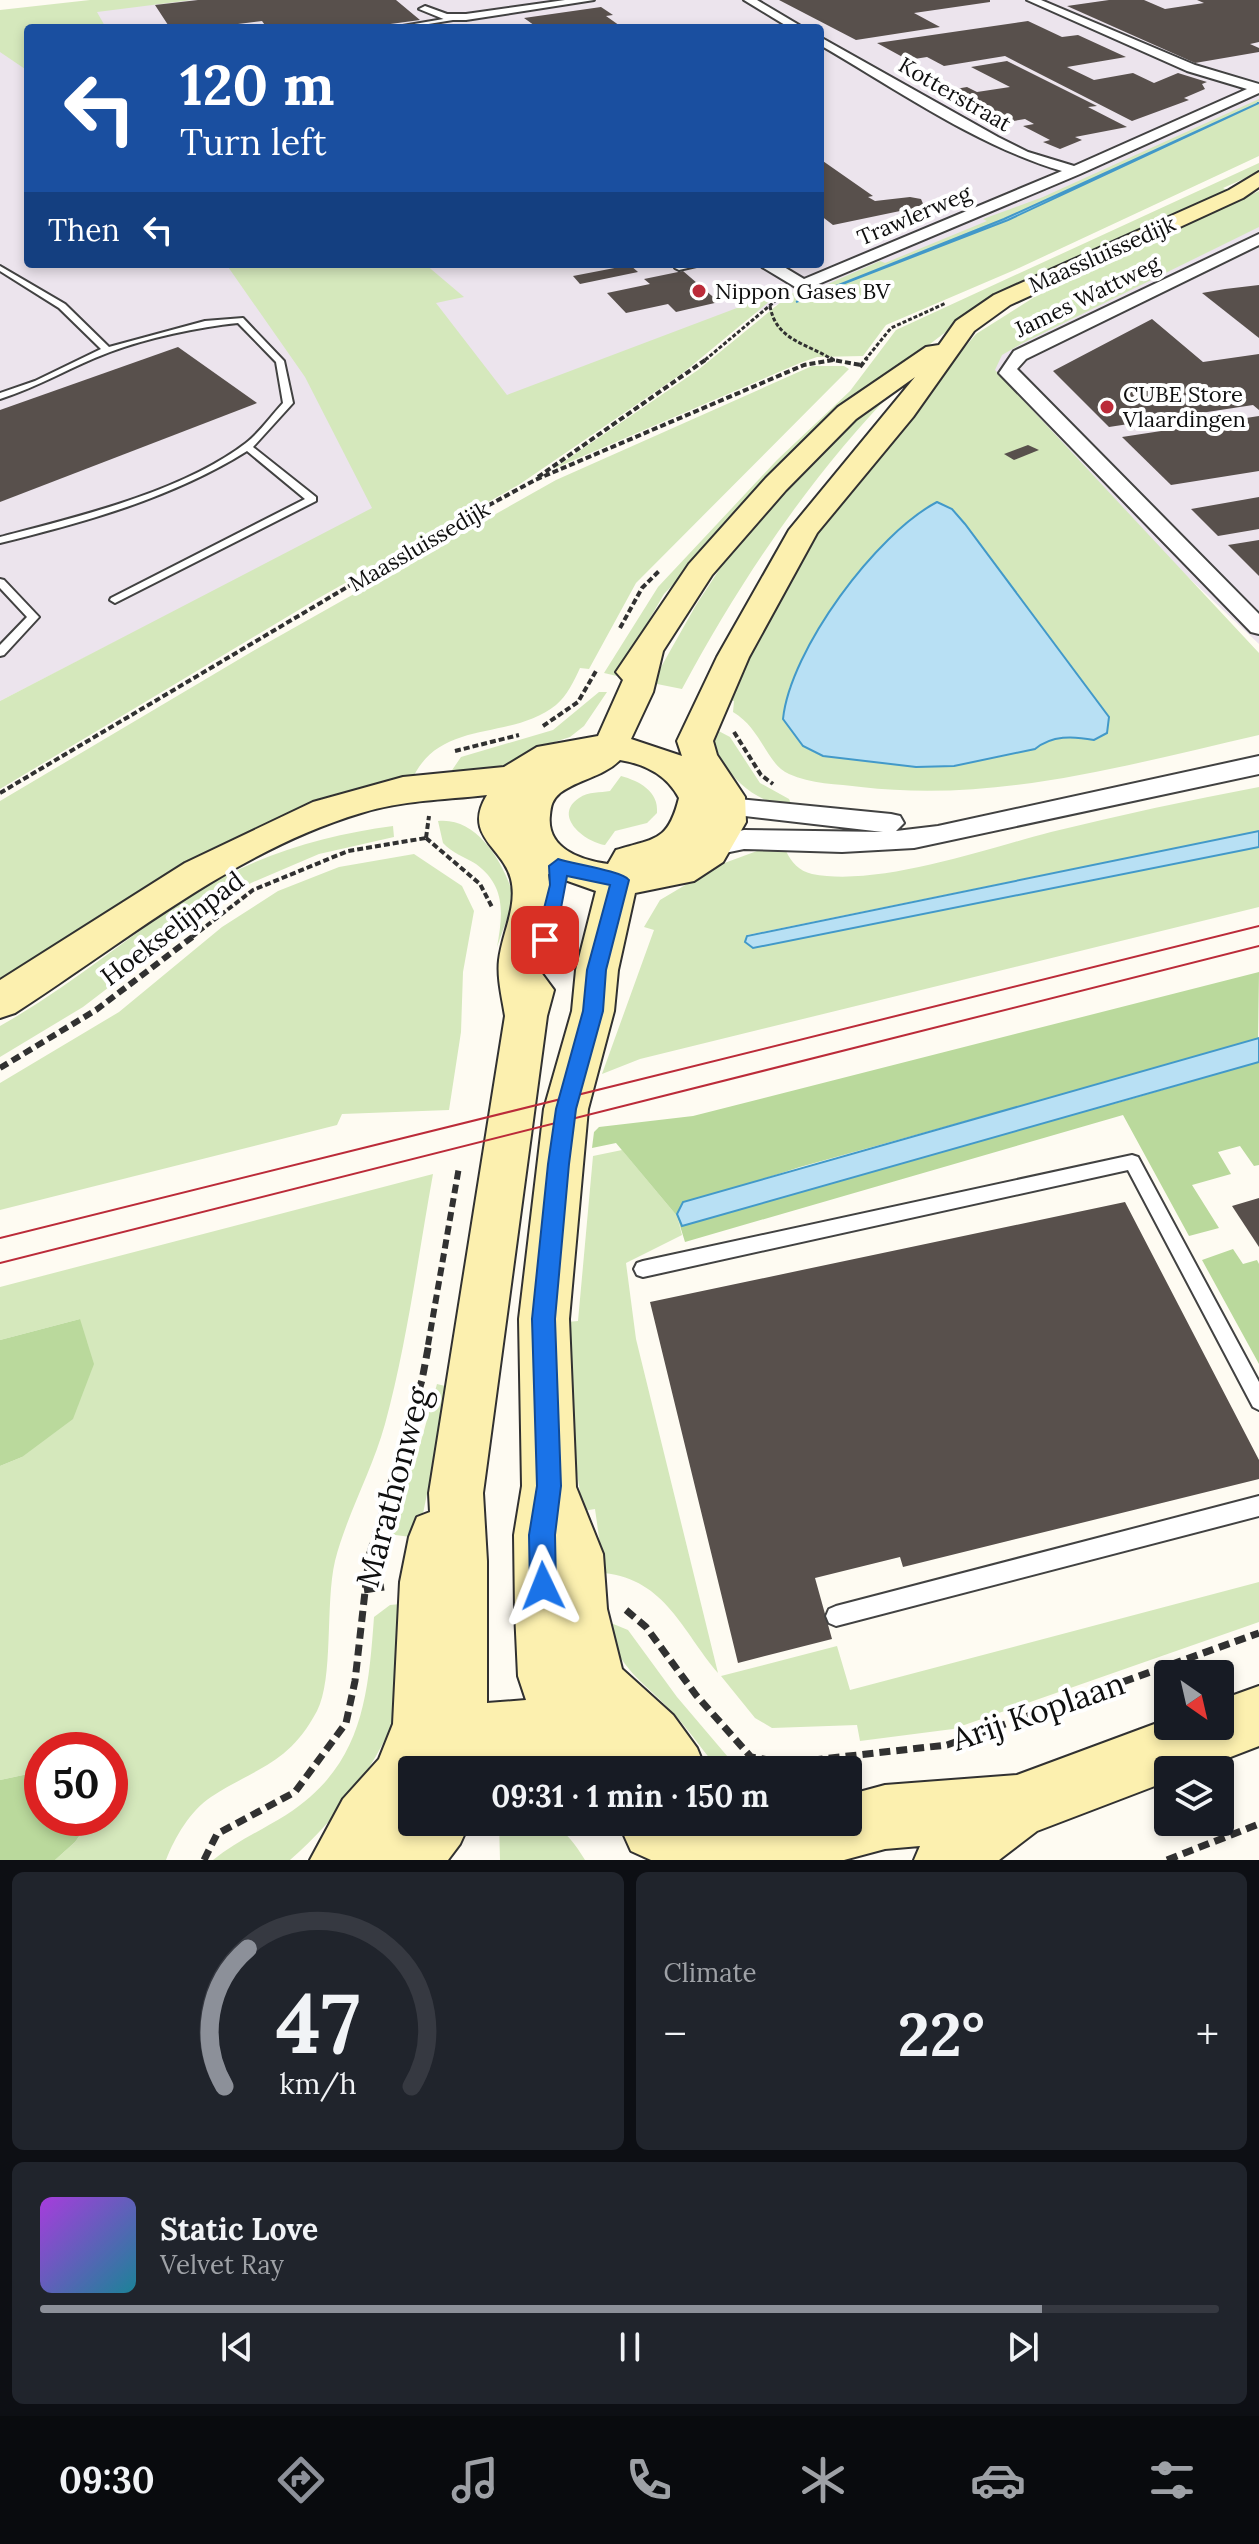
<!DOCTYPE html>
<meta charset="utf-8">
<style>
body{margin:0;font-family:Lora,serif;background:#20242c;color:#f1f3f6;height:100vh;display:flex;flex-direction:column;font-size:30px;white-space:nowrap}
*{box-sizing:border-box;margin:0}
p{font-size:26px;color:#9ea1a6}
.icon{flex:none;width:44px;height:44px;fill:none;stroke:currentColor;stroke-width:2;stroke-linecap:round;stroke-linejoin:round}
.map{position:relative;height:1860px;overflow:hidden}
.details{display:flex;flex-direction:column;gap:12px;padding:12px;background:#0d0f14;flex:1}
.details>*{flex:none}
.top-card{position:absolute;left:24px;top:24px;width:800px;height:244px;border-radius:8px;box-shadow:0 4px 12px #0003;background:#1a4fa0;color:#fff;overflow:hidden}
.needle{width:52px;rotate:146deg}
.buttons{position:absolute;left:1154px;top:1660px;display:grid;gap:16px}
.buttons a{display:grid;place-items:center;width:80px;height:80px;border-radius:8px;background:#171b24;box-shadow:0 4px 12px #0003;font-size:40px}
.speed{position:absolute;left:24px;top:1732px;display:flex;gap:16px;font-size:40px;font-weight:700;text-align:center}
.speed>*{display:grid;place-content:center;width:104px;height:104px;border-radius:50%;background:#171b24;box-shadow:0 4px 12px #0003;line-height:1}
.speed .limit{border:12px solid #d22;background:#fff;color:#111}
.pin{position:absolute;display:grid;place-items:center;width:68px;height:68px;color:#fff;margin:-34px;border-radius:16px;box-shadow:0 4px 12px #0006}
.me{position:absolute;width:88px;margin:-44px;rotate:358deg;stroke-linejoin:round;filter:drop-shadow(0 0 6px #0008)}
.turn{display:flex;align-items:center;gap:28px;height:168px;padding:0 24px;font-size:36px}
.turn .icon{width:104px;height:104px;stroke-width:2.5}
.turn b{display:block;font-size:56px;line-height:68px}
.then{display:flex;align-items:center;height:76px;padding:0 24px;background:#0003;gap:16px;font-size:30px}
.big{font-size:60px;font-weight:800;line-height:1.1}
.details .tile{flex:1;display:flex;flex-direction:column;justify-content:center;gap:12px;min-width:0;padding:0 28px;border-radius:12px;background:#20242c}
.details .dial{align-items:center;gap:0}
.dial svg{height:208px;overflow:visible;fill:none;stroke:#363941;stroke-width:7;stroke-linecap:round;text-anchor:middle}
.dial text{fill:#f1f3f6;stroke:none}
.song{display:flex;align-items:center;gap:24px}
.cover{width:96px;height:96px;border-radius:12px;background:linear-gradient(135deg,hsl(280 70% 55%),hsl(190 70% 35%))}
.played{height:8px;border-radius:4px;background:linear-gradient(90deg,#8c9099 85%,#363941 85%)}
.keys{display:flex;justify-content:space-around;direction:ltr}
.heat{display:flex;justify-content:space-between;align-items:center;font-size:44px;direction:ltr}
.details .tiles{flex:1;display:grid;gap:12px;grid-template-columns:1fr 1fr}
.tile:last-child{grid-column:span 2}
.trip{position:absolute;left:398px;top:1756px;width:464px;height:80px;border-radius:8px;background:#171b24;box-shadow:0 4px 12px #0003;font-weight:800;line-height:80px;text-align:center}
.tab-bar{display:flex;height:128px;justify-content:space-around;align-items:center;background:#090b0e;color:#9ea1a6}
.tab-bar .icon{width:56px;height:56px}
.tab-bar .current{color:#8c9099}
.tab-bar b{font-size:36px;color:#f1f3f6}
.map>svg:first-child{display:block}
.industrial{fill:#ece4ed;fill-rule:evenodd}
.green{fill:#d5e8bc;fill-rule:evenodd}
.forest{fill:#bad99c}
.water{fill:#b8e0f4;stroke:#4299c9;stroke-width:2}
.building{fill:#58504c}
.lines{fill:none;stroke-linecap:round;stroke-linejoin:round}
.lane-casing{stroke:#424242;stroke-width:4}
.street-casing{stroke:#424242;stroke-width:4}
.secondary-casing{stroke:#313131;stroke-width:4}
.path-far3{stroke:#313131;stroke-width:3;stroke-dasharray:4 2;stroke-linecap:butt}
.path-far2{stroke:#313131;stroke-width:4;stroke-dasharray:6 3;stroke-linecap:butt}
.path-far1{stroke:#313131;stroke-width:6;stroke-dasharray:9 5;stroke-linecap:butt}
.path{stroke:#313131;stroke-width:7;stroke-dasharray:11 6;stroke-linecap:butt}
.lane{fill:#fff;fill-rule:evenodd}
.street{fill:#fff;fill-rule:evenodd}
.secondary{fill:#fcf0af;fill-rule:evenodd}
.tram{stroke:#bb2b39;stroke-width:2}
.route{fill:#1a73e8;stroke:#114b97;stroke-width:2}
.poi-dot{fill:#bb2b39;stroke:#fff;stroke-width:3}
.labels{text-anchor:middle;dominant-baseline:central;stroke-width:8;stroke-linejoin:round;paint-order:stroke}
.far-street-label{font-size:22px;fill:#0f0f0f;stroke:#fff}
.far-poi-label{font-size:22px;fill:#0f0f0f;stroke:#fff;text-anchor:start}
.street-label{font-size:26px;fill:#0f0f0f;stroke:#fff}
.near-street-label{font-size:32px;fill:#0f0f0f;stroke:#fff}
</style>
<div class="map">
<svg width="1259" height="1860" viewBox="0 0 1259 1860">
<rect width="100%" height="100%" fill="#fefbf2"/>
<g class="industrial">
<path d="M107,0H1259V104L1002,219L755,313L0,701V12ZM28,28H820V264H28Z"/>
<path d="M1259,221V644L983,384L991,351Z"/>
</g>
<g class="green">
<path d="M90,0H192L97,12L106,28H28V71L0,52V10Z"/>
<path d="M1259,99V156L1019,268L886,325L863,356L817,357L800,363L553,469L698,370L792,293L821,287L880,261L885,263L987,221L983,219L1043,197Z"/>
<path d="M1259,163V172L1223,188L1229,191L964,318L917,354L732,524L664,594L617,676L604,673L658,587L777,460L850,391L896,330Z"/>
<path d="M1259,191V227L1021,344L1002,355L995,370L1259,653V735C1127,765 997,803 861,787C838,784 810,784 789,774C766,764 762,729 733,712L734,701L723,698L816,524L976,334L1047,289ZM929,506L1094,740C1073,736 1052,735 1035,749L954,766L916,767L823,756L789,688C828,612 860,559 929,506Z"/>
<path d="M226,264H425L464,297L436,303L507,395L782,291L684,372L520,484L317,599L0,789V701L372,508L305,377Z"/>
<path d="M812,366H844L849,369L636,583L589,669L580,668C574,681 567,696 556,705C510,742 438,717 411,782L306,807L215,847L0,987V801L260,647L556,480Z"/>
<path d="M899,385C811,475 741,579 682,689L652,683L696,605L738,541L850,421Z"/>
<path d="M599,692H607L584,726L570,737L542,746L494,772L446,779L461,757L553,730Z"/>
<path d="M711,727L730,737L760,783L789,799L792,806C752,805 714,766 711,727Z"/>
<path d="M621,776C639,781 659,791 657,813L647,823L615,831L605,845C585,842 552,816 579,798C589,791 600,793 610,791Z"/>
<path d="M1259,787V831L747,935L745,942L753,948L1259,847V907L640,1059L602,1074L654,930L644,927L660,900L719,865L757,851H786C791,862 799,871 812,874C879,887 985,849 1051,832C1120,815 1189,800 1259,787Z"/>
<path d="M438,821C482,816 511,875 517,911L510,910L497,947C503,914 506,886 476,864C465,857 452,853 443,843Z"/>
<path d="M393,826L394,837L319,854L251,883L215,906L83,1007L0,1057V1026C70,987 130,934 197,892C256,855 325,835 393,826Z"/>
<path d="M414,854L462,886L474,911L463,972L461,1032L449,1110L342,1114L337,1125L0,1210V1083L119,1012L222,927L278,891L339,867Z"/>
<path d="M622,1150L677,1216L682,1235L626,1263L636,1339L718,1673C682,1631 666,1580 604,1573L595,1509L583,1511L569,1423L567,1322L578,1321L593,1156Z"/>
<path d="M433,1174C418,1257 407,1343 385,1424C372,1471 347,1514 335,1561C325,1603 334,1679 317,1711C288,1765 257,1767 211,1797C190,1811 175,1837 166,1860H55L75,1842L92,1818H110V1750H42V1771L0,1780V1466L22,1457L80,1319L0,1340V1287Z"/>
<path d="M437,1384L449,1387L418,1538L388,1534L418,1452Z"/>
<path d="M1259,1582V1622L953,1729L860,1741L857,1725L772,1728L755,1718L721,1676L837,1646L850,1690Z"/>
<path d="M411,1603C408,1631 408,1661 403,1689C392,1748 335,1822 290,1860H213C235,1842 262,1830 286,1815C362,1766 368,1699 374,1617L390,1605Z"/>
<path d="M606,1621L628,1630L677,1697L739,1770H719C704,1752 691,1733 675,1715C644,1681 617,1670 606,1621Z"/>
<path d="M499,1822C544,1822 559,1816 585,1860H500Z"/>
</g>
<g class="forest">
<path d="M1259,972L1258,1040L800,1167L679,1206L1117,1103L1259,1062V1165L1254,1166L1240,1146L1218,1152L1231,1174L1192,1185L1219,1228L1189,1236L1123,1115L685,1242L677,1216L616,1143L592,1148L594,1132L599,1127L693,1116Z"/>
<path d="M1233,1249L1243,1264L1257,1260L1259,1264V1364L1202,1260Z"/>
<path d="M80,1319L94,1364L73,1419L22,1457L0,1466V1340Z"/>
<path d="M42,1771V1818H92L75,1842L55,1860H0V1780Z"/>
</g>
<g class="water">
<path d="M1259,103L1008,220L796,302L1004,219Z"/>
<path d="M937,502L952,509L965,524L1109,717L1107,733L1094,740C1073,736 1052,735 1035,749L954,766L916,767L823,756L803,746L783,719C790,650 876,534 937,502Z"/>
<path d="M1259,831V847L753,948L745,942L747,936Z"/>
<path d="M1259,1038V1062L682,1226L677,1214L683,1202Z"/>
</g>
<g class="building">
<path d="M198,0H396L420,20L361,28H267L262,21L230,25L232,28H170L155,5Z"/>
<path d="M779,0H990V2L914,13L940,27L856,40Z"/>
<path d="M1109,0H1144L1165,9L1204,3L1197,0H1259V42L1250,44L1259,48V52L1195,63L1067,6Z"/>
<path d="M601,7L613,15L606,16L623,28H538L524,18Z"/>
<path d="M1028,21L1062,37L1078,35L1126,57L1067,67L1094,80L1133,73L1154,83L1178,73L1207,82L1202,84L1205,89L1184,98L1189,100L1132,121L1005,56L944,66L927,57L908,60L877,43Z"/>
<path d="M1007,61L1097,106L1088,107L1127,127L1075,137L1082,140L1060,149L1043,142L1050,140L1023,126L1034,124L1025,119L1002,123L944,91L967,87L977,92L1010,87L971,67Z"/>
<path d="M820,159L873,196L868,197L875,201L910,197L921,199L924,206L833,225L820,215Z"/>
<path d="M630,265L638,272L580,284L573,276Z"/>
<path d="M683,271L719,302L676,312L668,304L626,313L607,293L650,284L644,279Z"/>
<path d="M1259,285V338L1202,293L1225,289Z"/>
<path d="M1152,319L1203,362L1259,354V410L1253,405L1109,427L1053,371Z"/>
<path d="M178,347L257,403L0,502V410Z"/>
<path d="M1259,416V471L1171,485L1122,437Z"/>
<path d="M1028,445L1039,450L1014,460L1004,454Z"/>
<path d="M1259,497V529L1218,536L1191,509Z"/>
<path d="M1259,540V576L1228,545Z"/>
<path d="M1259,1198V1247L1232,1206Z"/>
<path d="M1125,1202L1259,1460V1479L903,1567L900,1557L815,1578L832,1639L738,1663L650,1302Z"/>
</g>
<g class="lines">
<g class="lane-casing">
<g id="lane">
<path d="M461,16L459,19L404,28H391Z"/>
<path d="M688,264H705L679,270L675,268Z"/>
<path d="M0,266L65,304L109,347L205,321L243,318L284,361L293,403L253,447L316,497V501L115,603L110,600L111,598L305,499L247,451C172,498 85,522 0,543V537C77,517 182,492 246,443C260,432 271,416 283,403L276,362L238,323C199,327 146,338 110,352C72,366 39,387 0,399V393L35,381L101,349L59,308L0,271Z"/>
<path d="M0,579L4,580L39,617L4,655L0,656V645L27,617L0,588Z"/>
<path d="M1132,1155L1138,1157L1259,1382V1410L1253,1407L1128,1170L643,1277L637,1275L634,1269L637,1263L643,1261Z"/>
<path d="M1259,1496V1516L836,1626L829,1623L826,1616L829,1609L836,1606Z"/>
</g>
</g>
<g class="street-casing">
<g id="street">
<path d="M565,0H594L466,20H446L419,9L425,6L447,14H466Z"/>
<path d="M744,0H757L804,28H790Z"/>
<path d="M1027,0H1041L1195,65L1259,84V93L1080,174L809,288H797L762,267L760,264H779L804,279L1062,171C975,145 898,90 820,45V37L998,137L1028,152L1074,166L1247,89L1187,71Z"/>
<path d="M1259,234V245L1026,359L1017,369L1259,614V634L1251,632L999,373L1014,351Z"/>
<path d="M1259,756V774L914,848L842,852L744,849L715,855L706,852L702,845L706,838L744,830L883,832L719,813L715,807L719,801L728,798L891,814L900,816L904,823L896,831L938,826Z"/>
</g>
</g>
<g class="secondary-casing">
<g id="secondary">
<path d="M1259,172V187L1243,198L1010,305L974,331L913,417L817,533L749,657L713,741L717,755L745,797L746,822L723,862L694,881L635,893L618,970L614,1011L588,1109L569,1319L576,1487L603,1554L607,1609L622,1669L673,1715L697,1748L706,1770H564L538,1761L488,1763V1770H412V1822H470L460,1844L448,1860H310L343,1799L379,1759L393,1724L400,1582L409,1537L417,1517L430,1512L429,1493L505,1016C502,997 497,978 499,960C502,933 518,906 511,879C503,847 462,836 487,795C444,800 402,800 361,813C234,851 125,942 15,1013L0,1018V980L185,863L313,802L403,777L504,767L537,747L598,736L623,680L616,672L689,564L766,478L838,407L926,347L939,345L956,321L994,295L1229,190ZM915,377L789,530L717,657L677,741L682,756L631,739L653,692L663,651L712,575L786,490L856,419ZM620,760C645,764 667,775 679,798C668,842 655,838 616,850L608,864C579,860 546,848 550,815C551,805 552,800 560,793C579,779 603,777 620,760ZM548,874L596,891L576,970L572,1011L544,1109L519,1319L522,1486L514,1535L515,1611L518,1676L526,1700L487,1703V1561L483,1493L547,1016L554,990L540,971L551,897Z"/>
<path d="M1259,1686V1746L1197,1770H1168V1781L1037,1831L999,1860H914L920,1846L885,1849L844,1860H651L631,1851L618,1822H848V1795L885,1785L1017,1775L1168,1719V1726H1220V1700Z"/>
</g>
</g>
<g class="path-far3">
<path d="M770,306C776,341 807,343 833,360"/>
<path d="M705,360L780,297"/>
<path d="M831,360H835"/>
<path d="M865,360L891,328L946,303"/>
</g>
<g class="path-far2">
<path d="M830,358L833,360"/>
<path d="M860,367L867,358"/>
<path d="M538,477L708,358"/>
<path d="M620,628L642,588L660,570"/>
<path d="M543,726L578,702L596,671"/>
<path d="M734,732L761,775L773,784"/>
<path d="M455,751L519,735"/>
<path d="M0,793L445,529L535,480L804,365L833,360L861,365"/>
<path d="M426,838L480,884L492,907"/>
<path d="M426,838L429,816"/>
<path d="M192,937L253,890L348,851L426,838"/>
</g>
<g class="path-far1">
<path d="M0,1068L96,1010L195,935"/>
<path d="M428,1345L459,1167"/>
</g>
<g class="path">
<path d="M364,1590L384,1587"/>
<path d="M626,1610L646,1627L696,1695L751,1757L786,1763L947,1745L1259,1633"/>
<path d="M204,1860L217,1834L295,1792L346,1723L355,1681L369,1556L422,1380L429,1343"/>
<path d="M1167,1860L1259,1824"/>
</g>
<use href="#lane" class="lane"/>
<use href="#street" class="street"/>
<use href="#secondary" class="secondary"/>
<g class="tram">
<path d="M0,1238L1259,926"/>
<path d="M0,1263L1259,946"/>
</g>
</g>
<path class="route" d="M558,859C573,864 622,871 629,880L606,970L603,1011L576,1109L569,1164L555,1319L561,1486L555,1535L556,1586L552,1595L543,1599L534,1595L530,1586L529,1535L537,1486L532,1319L548,1164L556,1109L583,1011L587,970L610,885L567,876L555,940L552,945H539L536,940L550,885L549,866Z"/>
<g class="poi-dot">
<circle cx="699" cy="291" r="8"/>
<circle cx="1107" cy="407" r="8"/>
</g>
<g class="labels">
<g class="far-street-label">
<text transform="translate(955 94) rotate(30)">Kotterstraat</text>
<text transform="translate(914 215) rotate(-23)">Trawlerweg</text>
<text transform="translate(1102 254) rotate(-24)">Maassluissedijk</text>
<text transform="translate(1087 296) rotate(-26)">James Wattweg</text>
<text transform="translate(419 546) rotate(-30)">Maassluissedijk</text>
</g>
<g class="far-poi-label">
<text x="715" y="291">Nippon Gases BV</text>
<text x="1123" y="394">CUBE Store<tspan x="1123" dy="25">Vlaardingen</tspan></text>
</g>
<g class="street-label">
<text transform="translate(172 928) rotate(-37)">Hoekselijnpad</text>
</g>
<g class="near-street-label">
<text transform="translate(393 1487) rotate(-75)">Marathonweg</text>
<text transform="translate(1038 1711) rotate(-19)">Arij Koplaan</text>
</g>
</g>
</svg>
<div class="buttons">
<a><svg class="needle" viewBox="-14 -14 28 28"><path d="M0-13l5 13h-10z" fill="#e53935"/><path d="M0 13l5-13h-10z" fill="#9ea1a6"/></svg></a>
<a><svg class="icon" aria-label="layers" viewBox="0 0 24 24"><path d="M12 4l9 5-9 5-9-5zM3 14l9 5 9-5"/></svg></a>
</div>
<div class="speed"><div class="limit">50</div></div>
<div class="pin" style="left:545px;top:940px;background:#d93025"><svg class="icon" aria-label="arrive" viewBox="0 0 24 24"><path d="M6 21V4h12l-3 4 3 4H6"/></svg></div>
<svg class="me" style="left:543px;top:1586px" viewBox="-20 -20 40 40"><path d="M0-17L14 15 0 8-14 15z" fill="#1a73e8" stroke="#fff" stroke-width="4"/></svg>
<div class="trip">09:31 · 1 min · 150 m</div>
<div class="top-card">
<div class="turn"><svg class="icon" aria-label="left" viewBox="0 0 24 24"><path d="M17 20v-9H6M10 6l-5 5 5 5"/></svg><div><b>120 m</b>Turn left</div></div>
<div class="then">Then<svg class="icon" aria-label="left" viewBox="0 0 24 24"><path d="M17 20v-9H6M10 6l-5 5 5 5"/></svg></div>
</div>
</div>
<section class="details">
<div class="tiles">
<div class="tile dial"><svg viewBox="0 0 100 80">
<path d="M14 69A42 42 0 1 1 86 69"/>
<path d="M14 69A42 42 0 0 1 23 16" stroke="#8c9099"/>
<text x="50" y="56" font-size="32" font-weight="700">47</text>
<text x="50" y="72" font-size="11">km/h</text>
</svg></div>
<div class="tile"><p>Climate</p>
<div class="heat"><a>−</a><b class="big">22°</b><a>+</a></div>
</div>
<div class="tile">
<div class="song"><i class="cover"></i><div><b>Static Love</b><p>Velvet Ray</p></div></div>
<div class="played"></div>
<div class="keys"><svg class="icon" aria-label="previous" viewBox="0 0 24 24"><path d="M18 5L8 12l10 7zM5 5v14"/></svg><svg class="icon" aria-label="pause" viewBox="0 0 24 24"><path d="M8 5v14M16 5v14"/></svg><svg class="icon" aria-label="next" viewBox="0 0 24 24"><path d="M6 5l10 7-10 7zM19 5v14"/></svg></div>
</div>
</div>
</section>
<nav class="tab-bar">
<b>09:30</b>
<svg class="icon current" aria-label="directions" viewBox="0 0 24 24"><path d="M12 3l9 9-9 9-9-9zM9 14v-3h6M13 9l2 2-2 2"/></svg>
<svg class="icon" aria-label="music" viewBox="0 0 24 24"><path d="M9 18V5l10-2v13"/><circle cx="6" cy="18" r="3"/><circle cx="16" cy="16" r="3"/></svg>
<svg class="icon" aria-label="phone" viewBox="0 0 24 24"><path d="M5 4h4l2 5-3 2q2 4 5 5l2-3 5 2v4C11 20 4 13 5 4z"/></svg>
<svg class="icon" aria-label="climate" viewBox="0 0 24 24"><path d="M12 3v18M4 7l16 10M4 17L20 7"/></svg>
<svg class="icon" aria-label="car" viewBox="0 0 24 24"><path d="M5 17H2v-5l4-1 3-4h7l3 4 3 1v5h-3M9 17h6M6 11h13"/><circle cx="7" cy="17" r="2"/><circle cx="17" cy="17" r="2"/></svg>
<svg class="icon" aria-label="filters" viewBox="0 0 24 24"><path d="M4 7h16M4 17h16"/><circle cx="9" cy="7" r="2"/><circle cx="15" cy="17" r="2"/></svg>
</nav>
